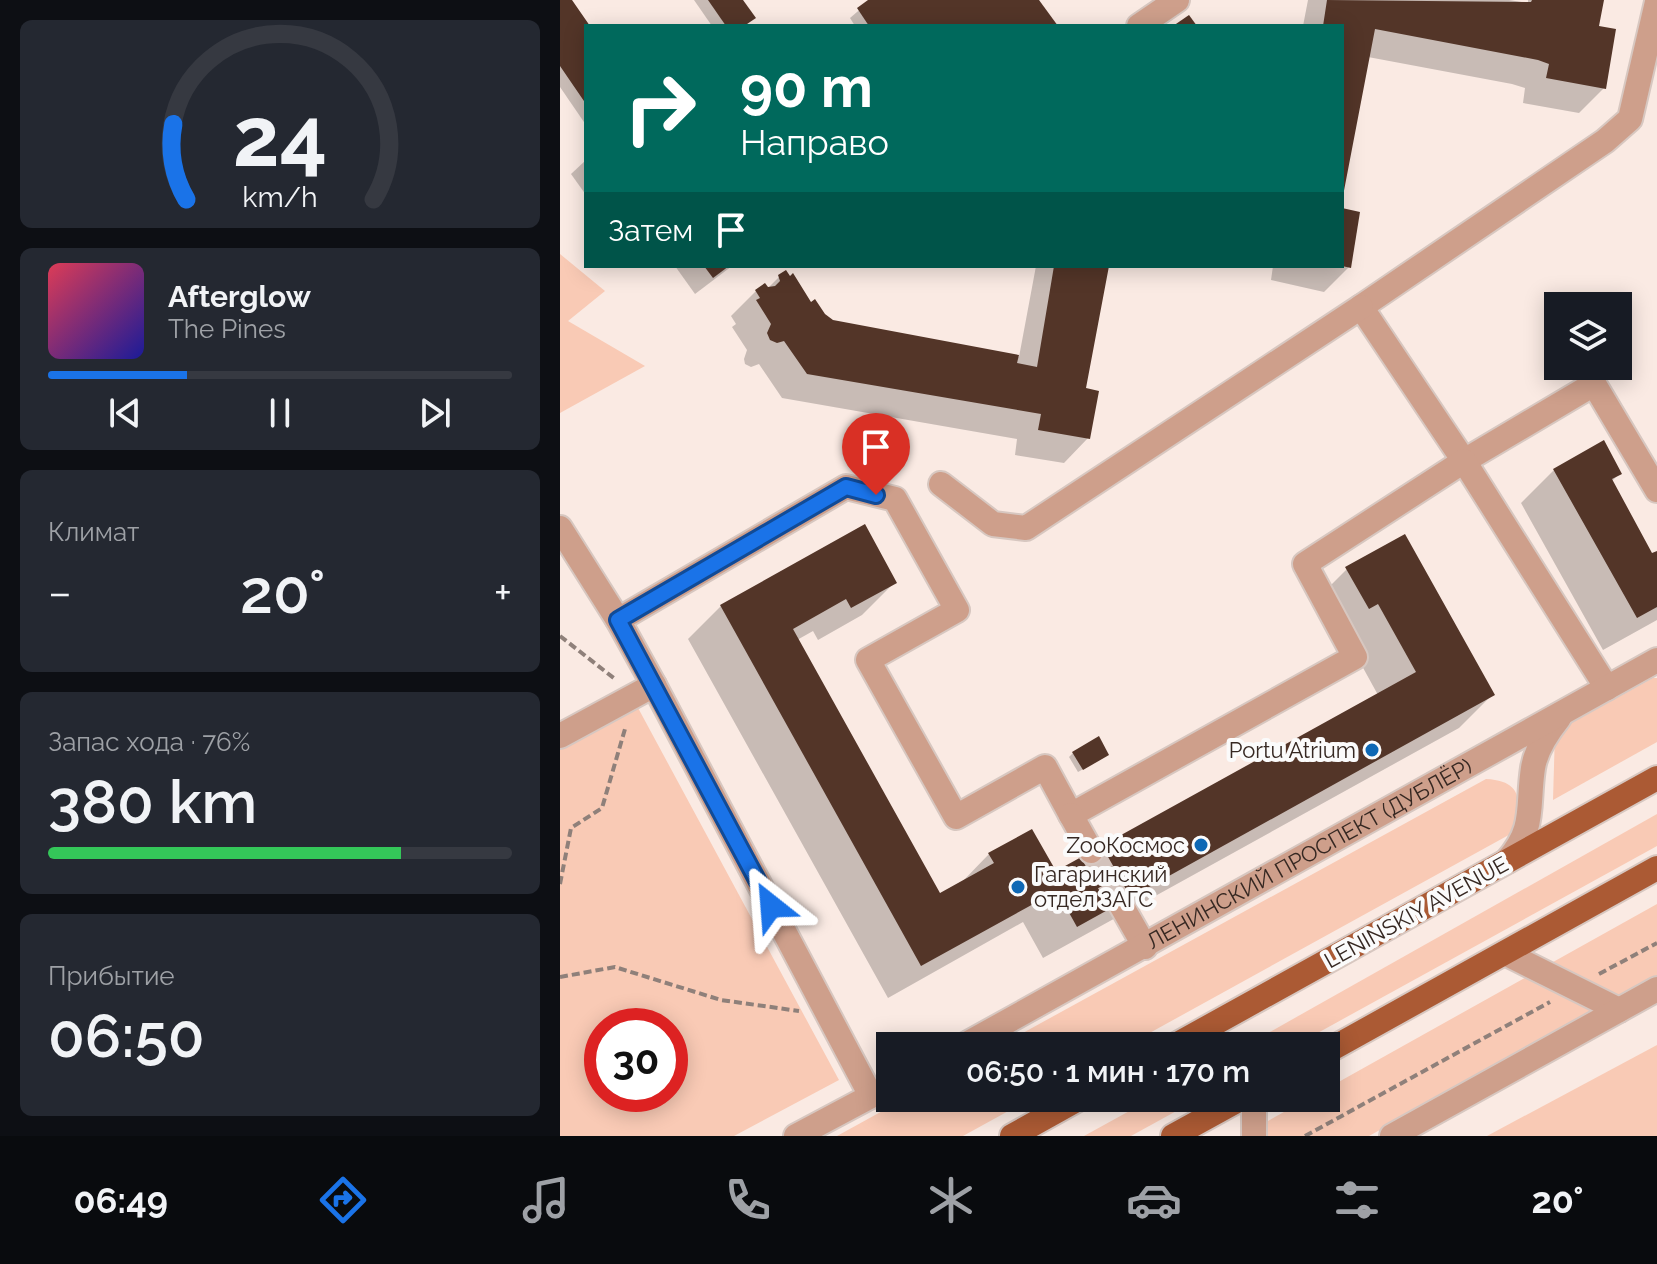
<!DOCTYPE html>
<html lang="ru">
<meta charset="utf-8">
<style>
body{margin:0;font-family:Raleway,sans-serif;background:#242831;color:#f1f3f6;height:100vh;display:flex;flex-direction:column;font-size:30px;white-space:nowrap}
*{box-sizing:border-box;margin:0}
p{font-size:26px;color:#9ea1a6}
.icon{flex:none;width:44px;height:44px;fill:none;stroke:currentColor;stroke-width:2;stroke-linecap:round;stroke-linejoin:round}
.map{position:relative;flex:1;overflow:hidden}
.sheet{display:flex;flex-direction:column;gap:20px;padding:20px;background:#0d0f14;width:560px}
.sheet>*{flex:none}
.top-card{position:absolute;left:24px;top:24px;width:760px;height:244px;border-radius:0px;box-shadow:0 4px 20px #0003;background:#00695c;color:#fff;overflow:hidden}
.fabs{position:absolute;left:984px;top:292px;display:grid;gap:16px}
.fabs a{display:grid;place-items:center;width:88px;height:88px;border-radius:0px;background:#171b24;box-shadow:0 4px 20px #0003;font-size:40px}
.speed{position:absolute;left:24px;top:1008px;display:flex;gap:16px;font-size:40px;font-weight:700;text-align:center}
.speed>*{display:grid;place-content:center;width:104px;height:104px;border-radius:50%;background:#171b24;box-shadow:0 4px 20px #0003;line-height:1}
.speed .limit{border:12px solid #d22;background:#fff;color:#111}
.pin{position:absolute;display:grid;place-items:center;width:68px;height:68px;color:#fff;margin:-82px -34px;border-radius:50% 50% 50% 0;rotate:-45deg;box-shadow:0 0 8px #0007}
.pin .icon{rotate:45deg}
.me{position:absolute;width:88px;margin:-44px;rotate:332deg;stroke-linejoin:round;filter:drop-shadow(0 0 6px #0008)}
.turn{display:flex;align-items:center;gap:28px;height:168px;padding:0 24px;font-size:36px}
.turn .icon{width:104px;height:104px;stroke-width:2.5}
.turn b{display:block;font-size:56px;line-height:68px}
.then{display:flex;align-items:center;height:76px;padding:0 24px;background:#0003;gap:16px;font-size:30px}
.big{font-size:60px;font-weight:600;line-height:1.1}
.sheet .card{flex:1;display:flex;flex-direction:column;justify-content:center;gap:12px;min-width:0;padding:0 28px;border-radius:12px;background:#242831}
.sheet .dial{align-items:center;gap:0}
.dial svg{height:208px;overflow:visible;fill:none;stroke:#363941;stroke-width:7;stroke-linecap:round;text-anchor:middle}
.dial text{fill:#f1f3f6;stroke:none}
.song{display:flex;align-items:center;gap:24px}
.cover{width:96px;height:96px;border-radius:12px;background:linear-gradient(135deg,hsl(350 70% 55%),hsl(240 70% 35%))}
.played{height:8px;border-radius:4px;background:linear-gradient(90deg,#1a73e8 30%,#363941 30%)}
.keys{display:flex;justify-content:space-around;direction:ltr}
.heat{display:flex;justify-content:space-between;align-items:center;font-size:44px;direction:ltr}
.charge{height:12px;border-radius:6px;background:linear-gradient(90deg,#34c759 76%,#363941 0)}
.trip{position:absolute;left:316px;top:1032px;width:464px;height:80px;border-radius:0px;background:#171b24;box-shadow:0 4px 20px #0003;font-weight:600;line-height:80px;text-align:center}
.dock{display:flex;height:128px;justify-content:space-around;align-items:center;background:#090b0e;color:#9ea1a6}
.dock .icon{width:56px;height:56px}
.dock .current{color:#1a73e8}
.dock b{font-size:36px;color:#f1f3f6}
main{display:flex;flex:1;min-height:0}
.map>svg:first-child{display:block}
.green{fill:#f9cab5;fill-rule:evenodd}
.shadow{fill:#0003}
.building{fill:#533528}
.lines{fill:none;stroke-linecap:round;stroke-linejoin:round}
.minor-tunnel{stroke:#d3c3bc;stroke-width:24;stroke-dasharray:24 12;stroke-linecap:butt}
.minor-casing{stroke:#d7c7c0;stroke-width:28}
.major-casing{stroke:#d7c7c0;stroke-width:28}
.path{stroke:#8f807a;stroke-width:4;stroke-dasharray:8 4;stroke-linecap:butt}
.minor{stroke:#ce9f8b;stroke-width:24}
.major{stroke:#ab5a34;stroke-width:24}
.route-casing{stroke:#114b97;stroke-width:20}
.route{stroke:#1a73e8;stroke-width:14}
.poi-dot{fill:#0e68b5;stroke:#fbfbfb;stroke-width:3}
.labels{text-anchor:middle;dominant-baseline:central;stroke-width:8;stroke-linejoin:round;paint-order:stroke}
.poi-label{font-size:22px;fill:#362822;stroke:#fbfbfb;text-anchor:end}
.street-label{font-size:22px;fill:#362822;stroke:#fbfbfb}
</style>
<main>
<section class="sheet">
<div class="card dial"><svg viewBox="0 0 100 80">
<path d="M14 69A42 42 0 1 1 86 69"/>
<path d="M14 69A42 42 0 0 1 9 40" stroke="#1a73e8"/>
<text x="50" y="56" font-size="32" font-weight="700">24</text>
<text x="50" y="72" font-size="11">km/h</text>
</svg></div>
<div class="card">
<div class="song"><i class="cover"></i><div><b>Afterglow</b><p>The Pines</p></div></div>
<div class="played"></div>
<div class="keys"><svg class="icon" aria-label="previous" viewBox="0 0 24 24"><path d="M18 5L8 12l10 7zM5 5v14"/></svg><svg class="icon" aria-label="pause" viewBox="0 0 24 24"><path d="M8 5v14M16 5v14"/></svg><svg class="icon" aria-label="next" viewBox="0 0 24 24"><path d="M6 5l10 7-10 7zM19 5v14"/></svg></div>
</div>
<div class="card"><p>Климат</p>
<div class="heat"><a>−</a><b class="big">20°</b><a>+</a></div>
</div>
<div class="card"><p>Запас хода · 76%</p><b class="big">380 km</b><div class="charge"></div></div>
<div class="card"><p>Прибытие</p><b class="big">06:50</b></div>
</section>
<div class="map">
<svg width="1097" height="1136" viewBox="0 0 1097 1136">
<rect width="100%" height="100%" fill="#faeae3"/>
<g class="green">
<path d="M0,254L45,291L8,321L85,366L0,413Z"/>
<path d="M1093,678H1097V742L993,800L995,732Z"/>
<path d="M77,706L279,1080L174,1136H0V750ZM42,1026H110V1094H42Z"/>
<path d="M926,779C964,781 960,802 956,831L566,1046H439Z"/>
<path d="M1097,814V846L734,1046H685Z"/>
<path d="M1097,904V976L809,1136H681L749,1098H766V1089Z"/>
<path d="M1097,1045V1136H927Z"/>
<path d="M346,1098H472L403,1136H277Z"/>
<path d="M593,1098H640L571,1136H524Z"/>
</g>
<g class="shadow">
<path d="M0,0H9L27,26L26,125L0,87Z"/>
<path d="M134,0H181L193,18L185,26H152Z"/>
<path d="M311,0H477L496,26H295L290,18Z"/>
<path d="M748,0H949L968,3V0H1042L1037,28L1044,88L1019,113L963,103L965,88L952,84L808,57L782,198V26H743Z"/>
<path d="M26,160V195L11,174Z"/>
<path d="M782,210L789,267L764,292L711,280L713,266H782Z"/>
<path d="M115,266H172L135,294Z"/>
<path d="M476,266H547L524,390L528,438L504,463L455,455L457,439L222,398L199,364L191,367L185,364L184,359L187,350L172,327L176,324L171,316L196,291L207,289L220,276L272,322L459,357Z"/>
<path d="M994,470L1060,473L1051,482L1092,556L1097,553V620L1043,650L961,503Z"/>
<path d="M787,569L932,695L899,728L483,958L463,922L328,998L128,639L161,606L335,582L302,615L258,640L253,631L237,640L379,896L400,884L429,854L495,874L818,695L785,635L754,602Z"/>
<path d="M513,753L543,758L518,772L509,757Z"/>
</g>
<g class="building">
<path d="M0,0H12L30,26H26V104L0,66Z"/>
<path d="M148,0H183L196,18L184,26H166Z"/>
<path d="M308,0H479L498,26H309L297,8Z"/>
<path d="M767,0L971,2L972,0H1044L1039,26L1056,29L1046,89L986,78L989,64L978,60L815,29L782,201V26H763Z"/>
<path d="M629,15L637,26H613Z"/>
<path d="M782,208L800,212L791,268L782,266Z"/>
<path d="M144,266H169L153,278Z"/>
<path d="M494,266H549L526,388L539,391L530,439L478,430L481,414L247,374L224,341L217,343L210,340L207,333L211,324L196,300L200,298L195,290L205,283L208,287L215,286L220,281L218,275L226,270L230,276L233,273L251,302L255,299L265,314L273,320L459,355L457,363L477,367Z"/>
<path d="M1044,440L1062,474L1052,479L1092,553L1097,551V607L1077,618L993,469Z"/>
<path d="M305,524L337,583L291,608L286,599L233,629L380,893L434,863L428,853L472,829L496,871L856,672L818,604L809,609L785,567L845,534L935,695L517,927L497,891L361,966L160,605Z"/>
<path d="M539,736L549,755L523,770L512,752Z"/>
</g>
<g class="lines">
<path class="minor-tunnel" d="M531,851L560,903"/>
<g class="minor-casing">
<g id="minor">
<path d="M1097,2L1070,119L1045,141L801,307L904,461L1034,384L1097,490"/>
<path d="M579,26L617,0"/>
<path d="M381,484L433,524L466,528L801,307"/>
<path d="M0,528L58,620L94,685L311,1096"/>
<path d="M58,620L286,487L335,499L397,610L308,660L396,817L485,767L511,815L795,657L745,564L904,461L1047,688"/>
<path d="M0,736L94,685"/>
<path d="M511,815L531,851"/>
<path d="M947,861C976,828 967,807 973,768C976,749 987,733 999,718"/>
<path d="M560,903L585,947"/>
<path d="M945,953L1059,1010"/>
<path id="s1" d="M403,1046L1097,660"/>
<path d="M236,1136L330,1086"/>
<path d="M694,1136V1098"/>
<path d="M832,1136L1097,989"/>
</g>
</g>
<g class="major-casing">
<g id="major">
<path d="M614,1046L1097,778"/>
<path d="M766,1052L1097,868"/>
<path d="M452,1136L520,1098"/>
<path d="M613,1136L682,1098"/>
</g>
</g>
<g class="path">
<path d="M0,636L55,679"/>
<path d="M0,884L11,828L42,808L65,729"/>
<path d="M1039,974L1097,943"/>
<path d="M0,977L55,967L161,1000L239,1011"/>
<path d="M745,1136L990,1002"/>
</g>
<use href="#minor" class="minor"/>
<use href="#major" class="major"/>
</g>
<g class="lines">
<g class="route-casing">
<path id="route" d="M211,906L58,620L286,487L316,495"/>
</g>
<use href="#route" class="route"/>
</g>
<g class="poi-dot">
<circle cx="812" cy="750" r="8"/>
<circle cx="641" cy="845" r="8"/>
<circle cx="458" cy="887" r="8"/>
</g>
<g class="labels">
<g class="poi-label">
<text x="796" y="750">Portu Atrium</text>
<text x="625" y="845">ZooКосмос</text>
<text x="474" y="874" text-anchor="start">Гагаринский<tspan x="474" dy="25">отдел ЗАГС</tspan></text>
</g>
<g class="street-label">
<text stroke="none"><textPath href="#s1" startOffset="396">ЛЕНИНСКИЙ ПРОСПЕКТ (ДУБЛЁР)</textPath></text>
<text transform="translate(856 912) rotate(-29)">LENINSKIY AVENUE</text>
</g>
</g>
</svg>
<div class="fabs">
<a><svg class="icon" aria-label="layers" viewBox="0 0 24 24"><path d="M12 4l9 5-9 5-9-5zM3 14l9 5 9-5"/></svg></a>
</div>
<div class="speed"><div class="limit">30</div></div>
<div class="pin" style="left:316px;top:495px;background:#d93025"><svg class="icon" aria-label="arrive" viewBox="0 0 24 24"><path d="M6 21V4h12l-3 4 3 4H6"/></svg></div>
<svg class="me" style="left:211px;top:906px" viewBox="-20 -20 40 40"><path d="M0-17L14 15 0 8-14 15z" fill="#1a73e8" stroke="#fff" stroke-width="4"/></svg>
<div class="trip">06:50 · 1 мин · 170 m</div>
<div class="top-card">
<div class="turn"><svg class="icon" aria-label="right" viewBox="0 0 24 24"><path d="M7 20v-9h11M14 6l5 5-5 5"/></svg><div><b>90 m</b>Направо</div></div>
<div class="then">Затем<svg class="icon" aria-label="arrive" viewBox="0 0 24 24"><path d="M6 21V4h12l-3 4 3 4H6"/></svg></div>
</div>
</div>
</main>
<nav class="dock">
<b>06:49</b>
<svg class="icon current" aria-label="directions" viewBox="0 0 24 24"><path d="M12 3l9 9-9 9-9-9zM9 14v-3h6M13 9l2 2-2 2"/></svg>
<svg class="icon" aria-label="music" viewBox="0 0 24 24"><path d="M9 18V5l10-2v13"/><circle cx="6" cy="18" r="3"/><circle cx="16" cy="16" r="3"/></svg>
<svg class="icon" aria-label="phone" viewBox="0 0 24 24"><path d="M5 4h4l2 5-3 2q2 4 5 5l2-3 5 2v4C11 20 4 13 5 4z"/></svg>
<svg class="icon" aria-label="climate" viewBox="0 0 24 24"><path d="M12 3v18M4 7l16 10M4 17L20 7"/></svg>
<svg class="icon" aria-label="car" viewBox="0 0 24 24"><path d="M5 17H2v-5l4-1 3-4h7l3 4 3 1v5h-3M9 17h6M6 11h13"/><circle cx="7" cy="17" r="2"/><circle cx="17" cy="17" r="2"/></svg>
<svg class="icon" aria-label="filters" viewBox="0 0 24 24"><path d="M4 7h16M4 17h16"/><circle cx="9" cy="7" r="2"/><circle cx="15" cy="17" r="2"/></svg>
<b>20°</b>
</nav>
